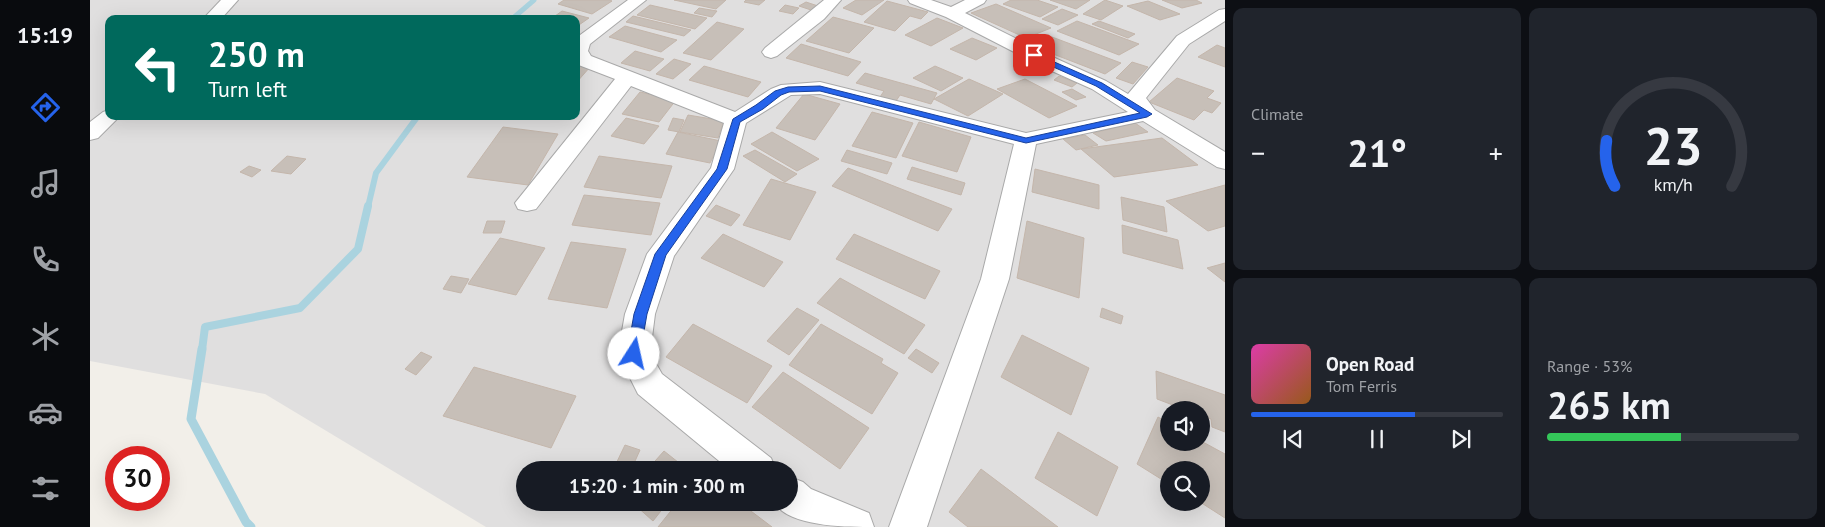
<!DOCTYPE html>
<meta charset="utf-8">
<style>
body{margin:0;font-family:"PT Sans",sans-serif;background:#20242c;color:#f1f3f6;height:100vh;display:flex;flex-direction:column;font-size:19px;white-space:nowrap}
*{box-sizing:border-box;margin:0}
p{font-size:16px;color:#9ea1a6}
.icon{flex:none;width:28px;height:28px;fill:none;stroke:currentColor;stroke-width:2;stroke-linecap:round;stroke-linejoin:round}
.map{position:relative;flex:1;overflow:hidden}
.details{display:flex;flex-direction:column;gap:8px;padding:8px;background:#0d0f14;width:600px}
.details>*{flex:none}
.top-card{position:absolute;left:15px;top:15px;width:475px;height:105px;border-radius:10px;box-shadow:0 5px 20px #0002;background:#00695c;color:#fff;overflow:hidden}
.buttons{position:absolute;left:1070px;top:401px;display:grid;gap:10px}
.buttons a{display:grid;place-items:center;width:50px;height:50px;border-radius:50%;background:#171b24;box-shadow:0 5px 20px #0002;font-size:25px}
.speed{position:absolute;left:15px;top:446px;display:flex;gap:10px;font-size:25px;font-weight:700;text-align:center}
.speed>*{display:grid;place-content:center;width:65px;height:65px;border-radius:50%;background:#171b24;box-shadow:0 5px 20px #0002;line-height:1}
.speed .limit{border:8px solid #d22;background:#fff;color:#111}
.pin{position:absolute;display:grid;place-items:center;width:42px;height:42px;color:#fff;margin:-21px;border-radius:10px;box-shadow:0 2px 8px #0006}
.me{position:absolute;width:55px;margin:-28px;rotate:10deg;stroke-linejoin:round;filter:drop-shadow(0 0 4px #0008)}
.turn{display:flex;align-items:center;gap:18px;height:105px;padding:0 20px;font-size:22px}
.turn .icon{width:65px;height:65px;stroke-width:2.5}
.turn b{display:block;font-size:35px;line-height:42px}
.big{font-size:38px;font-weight:700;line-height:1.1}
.details .card{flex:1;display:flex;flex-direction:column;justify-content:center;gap:8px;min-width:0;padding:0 18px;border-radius:10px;background:#20242c}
.details .dial{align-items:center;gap:0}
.dial svg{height:130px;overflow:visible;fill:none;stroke:#363941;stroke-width:7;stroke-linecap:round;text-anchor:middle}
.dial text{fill:#f1f3f6;stroke:none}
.song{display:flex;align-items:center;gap:15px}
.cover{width:60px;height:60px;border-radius:8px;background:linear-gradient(135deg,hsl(320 70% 55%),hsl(30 70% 35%))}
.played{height:5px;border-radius:2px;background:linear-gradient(90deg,#2563eb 65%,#363941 65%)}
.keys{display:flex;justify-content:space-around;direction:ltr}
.heat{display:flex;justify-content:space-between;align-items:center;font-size:28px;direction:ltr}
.charge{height:8px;border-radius:4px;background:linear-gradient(90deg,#34c759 53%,#363941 0)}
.details .tiles{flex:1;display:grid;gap:8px;grid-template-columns:repeat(2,1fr)}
.trip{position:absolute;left:426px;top:461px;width:282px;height:50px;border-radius:25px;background:#171b24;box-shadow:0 5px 20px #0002;font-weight:700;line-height:50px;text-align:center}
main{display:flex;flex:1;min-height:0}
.tab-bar{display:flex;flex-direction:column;width:90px;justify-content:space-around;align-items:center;background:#090b0e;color:#9ea1a6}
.tab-bar .icon{width:35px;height:35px}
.tab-bar .active{color:#2563eb}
.tab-bar b{font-size:22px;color:#f1f3f6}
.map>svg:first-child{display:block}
.residential{fill:#e0dfdf;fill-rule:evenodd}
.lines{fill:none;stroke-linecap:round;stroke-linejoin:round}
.stream-far3{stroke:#aad3df;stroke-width:5}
.stream-far2{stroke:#aad3df;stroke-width:6}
.stream-far1{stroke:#aad3df;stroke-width:8}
.stream{stroke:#aad3df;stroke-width:9}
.building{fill:#c7bfb8;stroke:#c4b6ab}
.minor-casing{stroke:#a9a9a9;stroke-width:2}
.minor{fill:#fff;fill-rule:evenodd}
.route{fill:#2563eb;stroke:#184099}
</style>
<main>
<nav class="tab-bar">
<b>15:19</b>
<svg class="icon active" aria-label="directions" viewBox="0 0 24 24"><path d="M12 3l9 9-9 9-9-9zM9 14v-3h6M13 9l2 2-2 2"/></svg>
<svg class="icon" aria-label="music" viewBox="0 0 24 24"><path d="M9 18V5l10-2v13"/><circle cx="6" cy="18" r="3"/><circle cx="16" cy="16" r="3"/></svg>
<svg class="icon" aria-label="phone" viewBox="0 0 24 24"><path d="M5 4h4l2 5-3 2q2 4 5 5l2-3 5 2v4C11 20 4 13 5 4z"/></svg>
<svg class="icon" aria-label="climate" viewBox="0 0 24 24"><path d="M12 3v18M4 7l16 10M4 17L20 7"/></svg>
<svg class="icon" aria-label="car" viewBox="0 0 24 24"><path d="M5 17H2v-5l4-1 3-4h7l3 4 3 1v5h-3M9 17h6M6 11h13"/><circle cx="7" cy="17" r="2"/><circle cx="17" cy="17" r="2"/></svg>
<svg class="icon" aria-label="filters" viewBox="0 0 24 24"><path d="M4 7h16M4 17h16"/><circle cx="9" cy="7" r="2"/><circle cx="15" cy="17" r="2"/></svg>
</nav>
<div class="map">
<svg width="1135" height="527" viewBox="0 0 1135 527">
<rect width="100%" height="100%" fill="#f2efe9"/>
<path class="residential" d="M0,0H1135V527H396L175,394L0,361ZM19,19H486V116H19ZM1079,410H1111V442H1079ZM435,470H700V502H435ZM1079,470H1111V502H1079Z"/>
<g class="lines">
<path class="stream-far3" d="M422,19L444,0"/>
<path class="stream-far2" d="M278,207L286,173L328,116"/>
<path class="stream-far1" d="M112,350L115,327L210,308L268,249L278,206"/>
<path class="stream" d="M112,349L101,419L156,522L161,527"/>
</g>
<g class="building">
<path d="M474,0H520L522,1L502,14L468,4Z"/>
<path d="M584,0H636L626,9Z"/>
<path d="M656,0H675L669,5L654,2Z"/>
<path d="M766,0H794L772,15L753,8Z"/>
<path d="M921,0H947L968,7L950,17L913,4Z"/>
<path d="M960,0H1000L986,9Z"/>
<path d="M1015,0L1033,6L1011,20L993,14Z"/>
<path d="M1072,0H1106L1112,3L1092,8Z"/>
<path d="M797,1L838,12L831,19L820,16L805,31L774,22Z"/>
<path d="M1058,1L1090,14L1070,20L1037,6Z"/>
<path d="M716,2L728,6L721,10L709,6Z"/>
<path d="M906,4L961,28L936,38L881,13Z"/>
<path d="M560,5L617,18L605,29L547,15Z"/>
<path d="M695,5L709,8L703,14L689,11Z"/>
<path d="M609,8L627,11L622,17L604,13Z"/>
<path d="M972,9L988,15L968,25L952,19Z"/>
<path d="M472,11L499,18L486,27V19H461Z"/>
<path d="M543,16L601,30L594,36L536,22Z"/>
<path d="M743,17L784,28L759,53L716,41Z"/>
<path d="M847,18L873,28L841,46L815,35Z"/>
<path d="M987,21L1049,44L1029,55L967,31Z"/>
<path d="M1009,21L1045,34L1038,38L1002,24Z"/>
<path d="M627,22L654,29L621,60L593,53Z"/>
<path d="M535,26L587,40L571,52L519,37Z"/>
<path d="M962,37L1031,63L1015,74L945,47Z"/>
<path d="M882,38L907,48L886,60L860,49Z"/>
<path d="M711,44L771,62L758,76L696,58Z"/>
<path d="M1127,45L1135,48V67L1108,57Z"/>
<path d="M545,51L574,59L560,71L531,63Z"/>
<path d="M584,59L601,64L583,79L566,74Z"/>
<path d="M1042,62L1058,67L1043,84L1026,78Z"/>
<path d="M486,64L500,67L486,83Z"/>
<path d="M614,66L671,82L658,97L599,80Z"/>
<path d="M845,66L873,78L851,91L823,78Z"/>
<path d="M775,73L847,93L841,104L810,95L806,101L790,97L794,91L766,83Z"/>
<path d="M969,76L987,83L982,87L964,80Z"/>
<path d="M1087,78L1124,91L1117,98L1131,103L1122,113L1114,110L1104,120L1059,102Z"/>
<path d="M879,79L913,94L878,116L844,99Z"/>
<path d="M935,79L987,106L959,118L907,89Z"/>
<path d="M982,89L996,97L986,100L972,92Z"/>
<path d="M550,92L586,100L569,122L532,114Z"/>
<path d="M714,94L750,104L725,140L686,128Z"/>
<path d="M782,112L823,123L806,158L762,146Z"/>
<path d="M598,115L634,121L628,138L590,132Z"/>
<path d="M536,118L569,126L554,144L521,136Z"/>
<path d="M583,118L594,120L589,132L578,130Z"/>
<path d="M829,122L881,137L867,172L812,156Z"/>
<path d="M1045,123L1058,132L1016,141L1003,133Z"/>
<path d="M413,127L468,134L438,185L377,177Z"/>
<path d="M588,132L631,141L620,163L576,154Z"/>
<path d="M682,132L729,159L707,171L661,144Z"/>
<path d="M995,135L1008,145L986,150L973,139Z"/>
<path d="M1072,138L1108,165L1024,177L991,149Z"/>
<path d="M665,150L707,174L695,182L653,156Z"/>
<path d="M757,150L802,163L797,174L751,161Z"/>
<path d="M197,156L216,159L201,174L181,171Z"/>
<path d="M509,156L582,166L571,198L494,187Z"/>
<path d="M159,166L171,170L162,177L150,172Z"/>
<path d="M822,167L875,183L871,195L817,179Z"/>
<path d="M758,168L862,209L848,231L742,186Z"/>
<path d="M945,169L1009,185V209L942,192Z"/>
<path d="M681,179L726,192L700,240L653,225Z"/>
<path d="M1135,185V226L1118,231L1076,201Z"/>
<path d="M494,195L570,203L561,235L482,225Z"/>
<path d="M1031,197L1074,207L1077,232L1033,220Z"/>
<path d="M626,205L650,215L641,226L616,216Z"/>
<path d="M397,221H415L411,233H393Z"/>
<path d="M937,221L994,238L989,298L927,278Z"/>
<path d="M1032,225L1088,240L1093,269L1033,253Z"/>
<path d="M633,234L693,262L674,287L611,258Z"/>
<path d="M764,234L850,271L835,299L746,259Z"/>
<path d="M410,238L455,248L426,295L378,284Z"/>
<path d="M481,242L536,249L517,308L458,299Z"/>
<path d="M1135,263V282L1117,268Z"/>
<path d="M361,276L379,279L371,293L353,289Z"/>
<path d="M750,278L835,325L814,354L727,303Z"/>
<path d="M707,308L729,320L699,355L677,341Z"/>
<path d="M1012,308L1033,316L1031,324L1010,317Z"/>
<path d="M603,324L682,366L657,403L576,357Z"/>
<path d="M731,324L793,359L791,363L808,373L782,414L699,365Z"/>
<path d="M932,335L999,368L981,415L911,377Z"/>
<path d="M826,349L849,363L842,373L818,358Z"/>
<path d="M331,352L342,357L326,375L315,369Z"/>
<path d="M384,367L486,396L461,448L353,416Z"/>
<path d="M1066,371L1135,395V432L1122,427L1121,419L1111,415V410H1096L1067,399Z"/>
<path d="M693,372L779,428L750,469L662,407Z"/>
<path d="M1068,417L1079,423V442L1111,441L1135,454V518L1110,502H1111V470H1079V484L1047,464Z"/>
<path d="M968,432L1028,467L1007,516L945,478Z"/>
<path d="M535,445L550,450L541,470H523Z"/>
<path d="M574,451L598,470H557Z"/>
<path d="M891,469L968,527H878L859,512Z"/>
<path d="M547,502H578L563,521L545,505Z"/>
<path d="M588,502H649L682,527H568Z"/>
</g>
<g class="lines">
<g class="minor-casing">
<g id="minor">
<path d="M131,0H148L131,19H113Z"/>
<path d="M538,0H556L500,44L498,51L501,56L645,112L681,89L691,85L730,82L936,133L1038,112L1002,89L953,67L856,17L820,3L818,0H841L861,7L875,0H896L894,3L875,13L967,59L1016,81L1038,94L1087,36L1129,10L1135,9V21L1099,44L1056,98L1065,110L1135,152V169L1127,167L1053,121L946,144L919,279L837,527H799L891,279L924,144L730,94L701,95L656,123L644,169L584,256L565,314L560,353L572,374L681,458L686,470H640L548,394L528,354L535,314L557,254L621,168L634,123L541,86L446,209L437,211L428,209L425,203L525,79L486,64V38Z"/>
<path d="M734,0H751L734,19L687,56L681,58L675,56L672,52L675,48Z"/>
<path d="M19,110V116H30L8,138L0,140V122L13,112Z"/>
<path d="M700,477L713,482L721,489L779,513L784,527C756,527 698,527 684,502H700Z"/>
</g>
</g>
<use href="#minor" class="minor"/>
</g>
<path class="route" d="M944,53L1012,83L1062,114L1057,117L936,143L730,91L699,92L691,95L673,109L650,122L637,169L576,255L557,314L550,354L548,358L544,359L539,358L537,354L544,314L565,254L627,169L643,119L666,105L685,91L698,87L730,86L936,138L1050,113L1006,86L941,57V54Z"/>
</svg>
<div class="buttons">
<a><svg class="icon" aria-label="sound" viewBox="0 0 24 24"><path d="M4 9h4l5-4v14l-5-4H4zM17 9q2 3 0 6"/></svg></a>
<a><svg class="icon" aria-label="search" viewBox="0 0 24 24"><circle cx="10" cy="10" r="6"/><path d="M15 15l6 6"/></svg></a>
</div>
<div class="speed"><div class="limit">30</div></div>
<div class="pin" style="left:944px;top:55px;background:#d93025"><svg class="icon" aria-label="arrive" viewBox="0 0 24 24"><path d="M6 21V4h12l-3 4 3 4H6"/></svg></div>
<svg class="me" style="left:544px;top:354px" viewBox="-20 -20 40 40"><circle r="19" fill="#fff"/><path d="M0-13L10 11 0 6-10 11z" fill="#2563eb"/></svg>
<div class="trip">15:20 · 1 min · 300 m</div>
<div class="top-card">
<div class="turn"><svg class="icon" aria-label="left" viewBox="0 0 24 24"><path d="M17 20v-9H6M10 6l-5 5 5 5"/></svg><div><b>250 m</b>Turn left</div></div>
</div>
</div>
<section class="details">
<div class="tiles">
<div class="card"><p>Climate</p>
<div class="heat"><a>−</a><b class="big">21°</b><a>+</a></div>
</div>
<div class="card dial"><svg viewBox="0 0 100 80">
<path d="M14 69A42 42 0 1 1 86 69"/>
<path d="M14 69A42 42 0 0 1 9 41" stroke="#2563eb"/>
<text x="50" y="56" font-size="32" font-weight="700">23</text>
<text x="50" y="72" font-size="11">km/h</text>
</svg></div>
<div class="card">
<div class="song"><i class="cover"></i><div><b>Open Road</b><p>Tom Ferris</p></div></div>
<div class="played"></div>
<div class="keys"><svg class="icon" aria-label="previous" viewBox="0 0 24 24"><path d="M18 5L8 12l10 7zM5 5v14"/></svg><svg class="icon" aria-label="pause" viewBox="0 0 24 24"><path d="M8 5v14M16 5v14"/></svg><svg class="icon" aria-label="next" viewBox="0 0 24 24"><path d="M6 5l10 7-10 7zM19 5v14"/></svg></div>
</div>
<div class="card"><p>Range · 53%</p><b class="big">265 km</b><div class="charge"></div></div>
</div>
</section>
</main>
